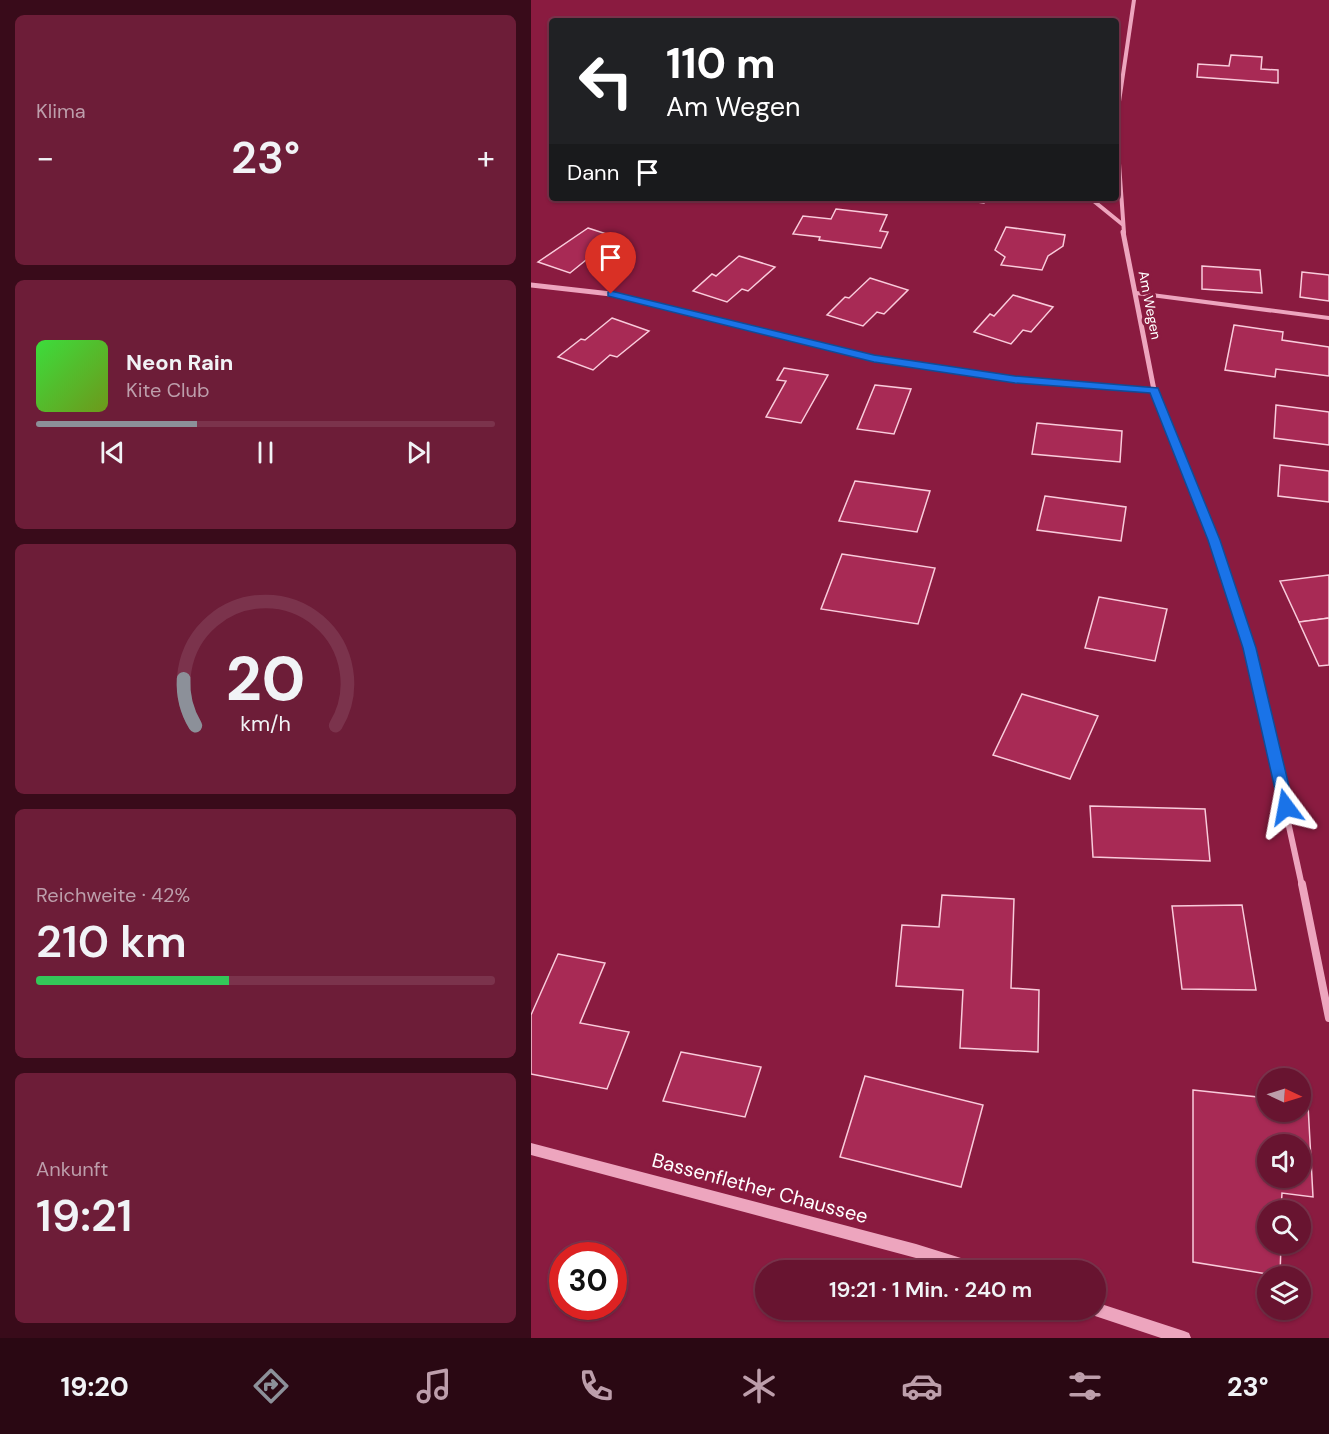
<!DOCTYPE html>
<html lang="de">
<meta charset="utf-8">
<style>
body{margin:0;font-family:"DM Sans",sans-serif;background:#6d1d38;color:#f1f3f6;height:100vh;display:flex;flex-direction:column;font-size:22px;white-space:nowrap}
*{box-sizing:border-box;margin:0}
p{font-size:20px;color:#bd9eab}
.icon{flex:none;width:33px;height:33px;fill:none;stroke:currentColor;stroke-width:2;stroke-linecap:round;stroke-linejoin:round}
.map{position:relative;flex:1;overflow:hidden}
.drawer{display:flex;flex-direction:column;gap:15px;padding:15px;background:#390b1a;width:531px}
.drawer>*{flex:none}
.guide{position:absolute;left:18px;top:18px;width:570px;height:183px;border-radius:6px;box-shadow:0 2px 4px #0004,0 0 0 2px #7b334c;background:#202124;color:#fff;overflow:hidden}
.needle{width:39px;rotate:94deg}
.fabs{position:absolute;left:726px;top:1068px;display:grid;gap:12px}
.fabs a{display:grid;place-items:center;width:54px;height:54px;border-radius:50%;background:#681430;box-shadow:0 2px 4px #0004,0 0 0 2px #7b334c;font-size:30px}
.speed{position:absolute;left:18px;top:1242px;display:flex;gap:12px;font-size:30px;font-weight:700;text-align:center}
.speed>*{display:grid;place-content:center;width:78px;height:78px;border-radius:50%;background:#681430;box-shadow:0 2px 4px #0004,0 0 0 2px #7b334c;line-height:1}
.speed .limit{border:9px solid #d22;background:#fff;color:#111}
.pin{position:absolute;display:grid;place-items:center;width:51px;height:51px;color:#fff;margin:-62px -26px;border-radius:50% 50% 50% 0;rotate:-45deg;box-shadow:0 0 6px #0007}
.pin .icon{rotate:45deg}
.me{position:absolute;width:66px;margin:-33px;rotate:347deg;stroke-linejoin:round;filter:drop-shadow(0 0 4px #0008)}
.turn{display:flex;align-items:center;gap:21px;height:126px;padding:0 18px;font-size:27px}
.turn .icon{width:78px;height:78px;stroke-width:2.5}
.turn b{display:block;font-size:42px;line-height:51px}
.then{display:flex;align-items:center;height:57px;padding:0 18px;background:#0003;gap:12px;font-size:22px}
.big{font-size:45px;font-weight:600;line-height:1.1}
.drawer .card{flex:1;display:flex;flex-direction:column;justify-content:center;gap:9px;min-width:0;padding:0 21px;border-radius:9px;background:#6d1d38}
.drawer .dial{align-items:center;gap:0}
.dial svg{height:156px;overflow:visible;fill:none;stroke:#7b334c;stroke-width:7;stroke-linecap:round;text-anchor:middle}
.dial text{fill:#f1f3f6;stroke:none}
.song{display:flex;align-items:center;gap:18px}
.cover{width:72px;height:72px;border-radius:9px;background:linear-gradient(135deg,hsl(120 70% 55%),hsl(80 70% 35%))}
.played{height:6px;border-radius:3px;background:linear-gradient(90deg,#8c9099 35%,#7b334c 35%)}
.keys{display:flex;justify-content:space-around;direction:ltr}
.heat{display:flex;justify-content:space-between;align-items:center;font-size:33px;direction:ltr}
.charge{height:9px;border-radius:4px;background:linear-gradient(90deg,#34c759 42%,#7b334c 0)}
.trip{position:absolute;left:224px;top:1260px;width:351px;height:60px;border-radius:30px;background:#681430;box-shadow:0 2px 4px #0004,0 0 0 2px #7b334c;font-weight:600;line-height:60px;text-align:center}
.dock{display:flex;height:96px;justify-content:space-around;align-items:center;background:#2a0813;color:#bd9eab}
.dock .icon{width:42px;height:42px}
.dock .active{color:#8c9099}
.dock b{font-size:27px;color:#f1f3f6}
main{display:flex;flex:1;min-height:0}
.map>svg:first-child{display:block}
.building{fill:#a82a55;stroke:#f9cbdb;stroke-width:1.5;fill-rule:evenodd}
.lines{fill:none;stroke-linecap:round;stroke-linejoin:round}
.service{stroke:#eda5be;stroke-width:4}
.minor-far3{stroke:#eda5be;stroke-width:4}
.minor-far2{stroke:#eda5be;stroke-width:5}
.minor-far1{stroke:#eda5be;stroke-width:6}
.minor{stroke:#eda5be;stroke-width:8}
.tertiary{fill:#eda5be;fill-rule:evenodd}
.route{fill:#1a73e8;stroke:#114b97;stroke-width:1.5}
.labels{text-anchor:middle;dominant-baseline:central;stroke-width:6;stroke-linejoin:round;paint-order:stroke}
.far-street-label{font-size:14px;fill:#fff;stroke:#8a1b40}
.near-street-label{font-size:20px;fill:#fff;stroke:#8a1b40}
</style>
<main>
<section class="drawer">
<div class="card"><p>Klima</p>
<div class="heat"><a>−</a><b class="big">23°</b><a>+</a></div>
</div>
<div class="card">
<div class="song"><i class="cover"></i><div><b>Neon Rain</b><p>Kite Club</p></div></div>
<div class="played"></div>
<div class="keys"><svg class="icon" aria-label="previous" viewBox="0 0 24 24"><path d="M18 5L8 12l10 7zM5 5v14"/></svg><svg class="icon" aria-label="pause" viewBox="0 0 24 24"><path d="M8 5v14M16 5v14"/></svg><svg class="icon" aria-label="next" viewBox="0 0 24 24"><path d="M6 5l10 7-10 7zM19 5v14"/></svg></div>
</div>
<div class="card dial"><svg viewBox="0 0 100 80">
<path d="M14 69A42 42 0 1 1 86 69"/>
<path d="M14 69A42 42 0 0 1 8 45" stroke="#8c9099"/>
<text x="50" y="56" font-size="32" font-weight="700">20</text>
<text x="50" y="72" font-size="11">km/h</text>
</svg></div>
<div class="card"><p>Reichweite · 42%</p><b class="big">210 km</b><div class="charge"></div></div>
<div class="card"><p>Ankunft</p><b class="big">19:21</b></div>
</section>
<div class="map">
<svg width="798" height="1338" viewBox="0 0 798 1338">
<rect width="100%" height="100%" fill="#8a1b40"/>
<g class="building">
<path d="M700,55L731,57L730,69L747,70V83L666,77L667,64L698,66Z"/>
<path d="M415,198H455L453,203Z"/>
<path d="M305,209L356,215L349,231L357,232L350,248L288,240L289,237L262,234L272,216L300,219Z"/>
<path d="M475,227L534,235L532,246L517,256L511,270L470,265L474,257L464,250Z"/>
<path d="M57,228L91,239L62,262L55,260L39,273L7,262Z"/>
<path d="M208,256L244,267L217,291L211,289L196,302L162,291L181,274L185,276Z"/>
<path d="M671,266L729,270L731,293L671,289Z"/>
<path d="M771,272L798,275V301L769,297Z"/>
<path d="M339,278L377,290L353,314L346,312L332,326L296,315L314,297L318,298Z"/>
<path d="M482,295L522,307L500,332L492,330L480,344L443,332L459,314L463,316Z"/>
<path d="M81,318L118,331L86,357L79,355L62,370L27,357L50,339L54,340Z"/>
<path d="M703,325L752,332L751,340L798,347V376L745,369L744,377L694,370Z"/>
<path d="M253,368L297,375L270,423L235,417L255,381L246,380Z"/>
<path d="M344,385L380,389L363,434L326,429Z"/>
<path d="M745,405L798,412V445L743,438Z"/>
<path d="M506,423L591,431L589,462L501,454Z"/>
<path d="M749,465L798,471V502L747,496Z"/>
<path d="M324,481L399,491L386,532L308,521Z"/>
<path d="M514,496L595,507L590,541L506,530Z"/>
<path d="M311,554L404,568L387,624L290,609Z"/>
<path d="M798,575V618L768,622L749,581Z"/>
<path d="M568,597L636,609L624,661L554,648Z"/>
<path d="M798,618V665L788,666L768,622Z"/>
<path d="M491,694L567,716L539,779L462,755Z"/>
<path d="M559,806L674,809L679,861L562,857Z"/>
<path d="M411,895L483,899L480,988L508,990L507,1052L429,1048L432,990L365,986L371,925L408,927Z"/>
<path d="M711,905L725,990L651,989L641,906Z"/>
<path d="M27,954L74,963L49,1023L98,1032L76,1089L0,1074V1015Z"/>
<path d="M150,1052L230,1067L214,1117L132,1101Z"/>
<path d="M334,1076L452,1105L430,1187L309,1157Z"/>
<path d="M662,1090L736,1098V1112H770V1104L777,1105L782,1197L751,1193L750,1210H736V1244H750L749,1276L662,1262ZM736,1144H770V1178H736Z"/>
</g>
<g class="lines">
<path class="service" d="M605,293L798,318"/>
<g class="minor-far3">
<path d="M559,198L591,224"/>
<path d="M593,233L585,122L603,0"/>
</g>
<g class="minor-far2">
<path d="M592,232L623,390L676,523"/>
<path d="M0,285L80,294L343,359L484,380L623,390"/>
</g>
<path class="minor-far1" d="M676,522L719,648L771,886"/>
<path class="minor" d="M771,884L798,1018"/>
<g class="tertiary">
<path d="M0,1143L385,1244L446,1263L451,1265L453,1270H425L385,1258L0,1155Z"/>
<path d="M564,1302L653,1331L658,1333L660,1338H630L564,1316L559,1314L557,1310H564Z"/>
</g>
</g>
<path class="route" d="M80,291L343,355L484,376L627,388L689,540L725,648L763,807L760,811H750L748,807L712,648L677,540L619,393L484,383L343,362L77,296V292Z"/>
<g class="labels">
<g class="far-street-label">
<text transform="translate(619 305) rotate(79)">Am Wegen</text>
</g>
<g class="near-street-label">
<text transform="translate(229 1188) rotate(15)">Bassenflether Chaussee</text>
</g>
</g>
</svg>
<div class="fabs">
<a><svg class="needle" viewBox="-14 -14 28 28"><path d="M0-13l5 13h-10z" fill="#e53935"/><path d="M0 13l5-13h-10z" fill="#bd9eab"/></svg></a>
<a><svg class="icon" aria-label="sound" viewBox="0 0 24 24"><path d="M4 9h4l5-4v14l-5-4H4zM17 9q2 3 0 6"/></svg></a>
<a><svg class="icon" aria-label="search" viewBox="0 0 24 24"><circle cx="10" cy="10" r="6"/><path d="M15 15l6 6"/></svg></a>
<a><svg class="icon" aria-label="layers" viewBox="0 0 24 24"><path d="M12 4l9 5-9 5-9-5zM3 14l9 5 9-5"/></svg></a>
</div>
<div class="speed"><div class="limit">30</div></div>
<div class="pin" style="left:80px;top:294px;background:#d93025"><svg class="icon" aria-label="arrive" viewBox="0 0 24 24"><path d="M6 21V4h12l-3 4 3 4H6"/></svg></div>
<svg class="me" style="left:755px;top:807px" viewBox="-20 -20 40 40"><path d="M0-17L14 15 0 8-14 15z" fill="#1a73e8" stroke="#fff" stroke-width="4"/></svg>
<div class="trip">19:21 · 1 Min. · 240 m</div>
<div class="guide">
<div class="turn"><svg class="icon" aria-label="left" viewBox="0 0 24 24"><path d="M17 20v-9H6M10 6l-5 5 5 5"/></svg><div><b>110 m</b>Am Wegen</div></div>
<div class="then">Dann<svg class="icon" aria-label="arrive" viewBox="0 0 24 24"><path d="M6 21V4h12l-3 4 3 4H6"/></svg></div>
</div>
</div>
</main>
<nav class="dock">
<b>19:20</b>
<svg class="icon active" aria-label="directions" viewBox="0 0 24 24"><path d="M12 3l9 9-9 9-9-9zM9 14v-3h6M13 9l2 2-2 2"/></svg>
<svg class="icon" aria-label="music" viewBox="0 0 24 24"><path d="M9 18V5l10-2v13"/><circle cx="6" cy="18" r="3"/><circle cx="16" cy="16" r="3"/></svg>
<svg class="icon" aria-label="phone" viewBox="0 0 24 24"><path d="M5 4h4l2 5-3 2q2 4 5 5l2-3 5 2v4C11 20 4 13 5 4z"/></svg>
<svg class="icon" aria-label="climate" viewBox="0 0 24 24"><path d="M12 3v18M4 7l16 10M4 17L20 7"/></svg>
<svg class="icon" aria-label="car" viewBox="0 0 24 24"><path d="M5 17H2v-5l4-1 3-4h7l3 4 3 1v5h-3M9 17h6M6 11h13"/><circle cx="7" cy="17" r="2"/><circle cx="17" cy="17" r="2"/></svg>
<svg class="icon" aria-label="filters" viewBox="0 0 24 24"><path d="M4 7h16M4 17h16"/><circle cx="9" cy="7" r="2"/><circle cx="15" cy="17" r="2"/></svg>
<b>23°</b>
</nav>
